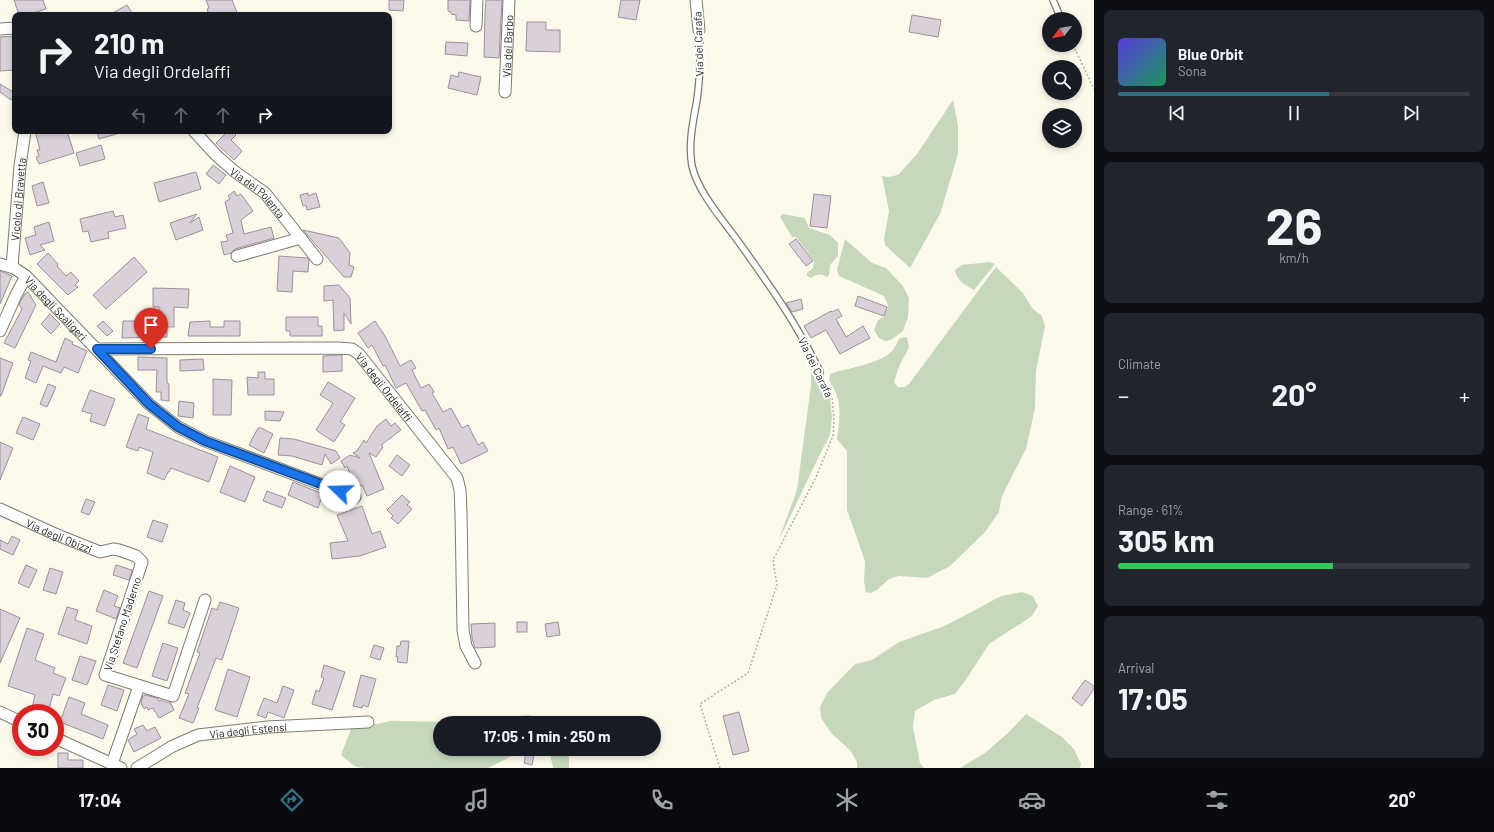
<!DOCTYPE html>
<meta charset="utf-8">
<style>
body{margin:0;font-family:Barlow,sans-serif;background:#20242c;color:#f1f3f6;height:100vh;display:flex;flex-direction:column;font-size:15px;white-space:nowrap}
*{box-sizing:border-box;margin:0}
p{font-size:13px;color:#9ea1a6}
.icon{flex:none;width:22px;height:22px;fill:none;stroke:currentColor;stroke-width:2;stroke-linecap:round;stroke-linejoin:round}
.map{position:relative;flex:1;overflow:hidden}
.details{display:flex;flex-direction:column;gap:10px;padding:10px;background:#0d0f14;width:400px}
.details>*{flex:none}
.guide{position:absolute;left:12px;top:12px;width:380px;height:122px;border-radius:8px;box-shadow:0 2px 6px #0003;background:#171b24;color:#f1f3f6;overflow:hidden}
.needle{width:26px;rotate:239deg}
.buttons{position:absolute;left:1042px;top:12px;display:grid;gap:8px}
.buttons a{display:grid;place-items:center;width:40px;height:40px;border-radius:50%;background:#171b24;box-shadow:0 2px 6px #0003;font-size:20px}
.speed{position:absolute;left:12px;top:704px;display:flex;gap:8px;font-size:20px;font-weight:700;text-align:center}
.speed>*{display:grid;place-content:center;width:52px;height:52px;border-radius:50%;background:#171b24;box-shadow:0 2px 6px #0003;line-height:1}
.speed .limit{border:6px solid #d22;background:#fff;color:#111}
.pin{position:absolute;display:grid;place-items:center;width:34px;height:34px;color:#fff;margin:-41px -17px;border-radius:50% 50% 50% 0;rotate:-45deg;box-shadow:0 0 4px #0007}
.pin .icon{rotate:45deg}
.me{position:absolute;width:44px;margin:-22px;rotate:291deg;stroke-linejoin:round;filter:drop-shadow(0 0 3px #0008)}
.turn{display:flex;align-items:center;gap:14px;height:84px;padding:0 16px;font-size:18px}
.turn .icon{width:52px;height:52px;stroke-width:2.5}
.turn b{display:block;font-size:28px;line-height:34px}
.lanes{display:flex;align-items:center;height:38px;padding:0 16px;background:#0003;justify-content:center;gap:20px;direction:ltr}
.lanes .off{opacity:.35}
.big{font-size:30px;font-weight:700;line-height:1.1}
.details .widget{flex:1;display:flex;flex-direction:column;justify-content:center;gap:6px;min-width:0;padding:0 14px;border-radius:8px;background:#20242c}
.details .dial{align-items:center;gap:0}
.dial b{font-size:52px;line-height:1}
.song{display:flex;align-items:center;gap:12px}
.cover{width:48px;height:48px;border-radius:6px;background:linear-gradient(135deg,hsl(250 70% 55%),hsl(150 70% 35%))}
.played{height:4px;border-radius:2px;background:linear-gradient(90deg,#327086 60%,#363941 60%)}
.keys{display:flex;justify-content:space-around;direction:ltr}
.heat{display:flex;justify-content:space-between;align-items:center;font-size:22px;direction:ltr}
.charge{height:6px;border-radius:3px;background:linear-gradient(90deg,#34c759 61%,#363941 0)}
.trip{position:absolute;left:433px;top:716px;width:228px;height:40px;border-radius:20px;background:#171b24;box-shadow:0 2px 6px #0003;font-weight:700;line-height:40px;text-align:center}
.tabs{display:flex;height:64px;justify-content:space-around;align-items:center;background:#090b0e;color:#9ea1a6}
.tabs .icon{width:28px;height:28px}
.tabs .selected{color:#327086}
.tabs b{font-size:18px;color:#f1f3f6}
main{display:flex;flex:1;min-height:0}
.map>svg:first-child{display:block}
.green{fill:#c5d8bc}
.building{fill:#dbd0da;stroke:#9b909a}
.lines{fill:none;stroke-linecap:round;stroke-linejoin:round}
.lane-casing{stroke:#7d7b6f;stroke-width:8}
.street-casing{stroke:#7d7b6f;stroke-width:13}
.path{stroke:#b1aea4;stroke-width:1.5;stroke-dasharray:2 2;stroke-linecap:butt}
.lane{stroke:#fff;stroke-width:5.5}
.street{stroke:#fff;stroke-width:11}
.route-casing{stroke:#114b97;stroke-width:10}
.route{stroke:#1a73e8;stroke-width:7}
.labels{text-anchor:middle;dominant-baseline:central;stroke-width:4;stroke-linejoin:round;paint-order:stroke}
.street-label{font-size:11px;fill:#262520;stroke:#fff}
</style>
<main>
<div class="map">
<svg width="1094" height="768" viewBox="0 0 1094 768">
<rect width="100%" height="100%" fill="#fdfaec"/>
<g class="green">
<path d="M953,100L958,125V154L940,214L910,268L885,245L884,239L889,211L882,176L888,177L898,175L917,154Z"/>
<path d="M783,214L805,218L809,228L830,235L838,243V256L830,265L829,275L827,277C820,273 817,274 811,278L807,276V273L813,268L814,261L796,237H792L780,217Z"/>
<path d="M845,239L872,263L886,268L903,286L909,298L908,317L903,331L891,340L885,341L879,338L874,330L878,320L884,317L888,305L884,296L839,276L837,270Z"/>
<path d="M990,262L995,264L974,290C966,285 956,281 955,270L962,265Z"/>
<path d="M996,267L1023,293L1032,308L1042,316L1045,326L1036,371L1035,408L1026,449L1006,488L1001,499L999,512L985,532L950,566L927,578L899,576L889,579L877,590L870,593L866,592L864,582L865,561L847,510V451L837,439C840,414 843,402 829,380L830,374C847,368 880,364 892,351C895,348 897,342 900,338L907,337L909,348L900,364L894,382L898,387H905L909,384Z"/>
<path d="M811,368L821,379L830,398L832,418L830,435L822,450L778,542L797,490L811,385Z"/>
<path d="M1022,592L1033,596L1038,606L1032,616L989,644L965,681L955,694L934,700L915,711L913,727L920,763L924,768H857V762L850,750L832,734L821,718L820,707L827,693L855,664L872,660L899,642L947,625L1001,596Z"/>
<path d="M1026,714L1062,737L1074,749L1081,764L1080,768H960L985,753L1009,732Z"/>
<path d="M529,715L554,723H440V749H526L488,768H363L354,766L341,755L351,729L391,721L464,722Z"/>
<path d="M549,749H569V768H553Z"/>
</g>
<g class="building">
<path d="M14,0H43L46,9L27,15H19Z"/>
<path d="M206,0H232L238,15H209L207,9L209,8Z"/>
<path d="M389,0H404L403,11L389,10Z"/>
<path d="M448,0H470L469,21L456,20V15L451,14V12L448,11Z"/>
<path d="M486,0H502L499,58L484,57L485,14Z"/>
<path d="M621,0H640L636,20L618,17Z"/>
<path d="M127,5L133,15H109Z"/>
<path d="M912,15L941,20L938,37L909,32Z"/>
<path d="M527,22H546V30H560V52L526,51Z"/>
<path d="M15,36V70L0,71V37Z"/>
<path d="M446,42L468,43L467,56L445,54Z"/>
<path d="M459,72L481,77L477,95L448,88L451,75L458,77Z"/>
<path d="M0,84L15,93L11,100L0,92Z"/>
<path d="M35,131H67L74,153L39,164L36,157L39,156L37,150H40Z"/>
<path d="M97,131H120V133L99,139Z"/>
<path d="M228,131H232L236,135L231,140L242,151L234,160L216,143Z"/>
<path d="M101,145L105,159L80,166L76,153Z"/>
<path d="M213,165L226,175L219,184L206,174Z"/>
<path d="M196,172L201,189L159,202L154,183Z"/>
<path d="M43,182L49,203L37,206L32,186Z"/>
<path d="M234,191L237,196L241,194L253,211L241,220L244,234L271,227L274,238L235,249L231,253L224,255L221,242L228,241L226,235L233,233L225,202L230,199L228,196Z"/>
<path d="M308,193V196L316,193L320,207L307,210L306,205L303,206L300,195Z"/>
<path d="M814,194L831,196L827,228L810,226Z"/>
<path d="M113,211L115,217L123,215L126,228L108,232L109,238L91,242L88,231L83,232L80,219Z"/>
<path d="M197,214L190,223L199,217L203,230L176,240L170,223Z"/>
<path d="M49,222L54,241L40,245L45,250L30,255L25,238L36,235L34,227Z"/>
<path d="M303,230L339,238L350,253L349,265L354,267L351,277H344Z"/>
<path d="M796,239L813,261L806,266L789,244Z"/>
<path d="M48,253L58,264L57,266L66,276L71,272L79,281L75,285L78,287L68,295L37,264Z"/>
<path d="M279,256L307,258L309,260L308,272L293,271L292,292L277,291Z"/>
<path d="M134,257L147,272L106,309L93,295Z"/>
<path d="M0,271L12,276L0,304Z"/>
<path d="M339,285L350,298L351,324L344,313V330L334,331L333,300L324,301V286Z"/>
<path d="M153,288L189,289L188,308L174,307V327H167V337L122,338L123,321H138V324L159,323V307H153Z"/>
<path d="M28,292L36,305L15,348L4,343L22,309L19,305L21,300L25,294Z"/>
<path d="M858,296L887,307L884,316L855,306Z"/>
<path d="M801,299L803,309L792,312L786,303Z"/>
<path d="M838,309L842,316L836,319L846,337L863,326L870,338L840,354L826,330L811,338L804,326L831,311L832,312Z"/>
<path d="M50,314L60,324L51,334L41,324Z"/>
<path d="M286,317H318V326H322V336H290V331H286Z"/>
<path d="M103,321L113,331L107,336L97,326Z"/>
<path d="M210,321V327H224V321H240V336H188L190,322Z"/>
<path d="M375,321L385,336L400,366L411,360L416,368L412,370L421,388L429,384L434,392L432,393L443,412L451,408L462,428L468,425L478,445L483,442L488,451L461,464L453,447L448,449L439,428L436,430L425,410L422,411L406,383L396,388L385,365L383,366L372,345L368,348L358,333Z"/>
<path d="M65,338L73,342L72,344L87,351L78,373L64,367L61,373L43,366L36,383L25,378L31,361L28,360L31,352L56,362Z"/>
<path d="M342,355V371L323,372V356Z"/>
<path d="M138,357L167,358V383L169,384V401L161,400V392H156L157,370H138Z"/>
<path d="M0,358L13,363L1,396H0Z"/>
<path d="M203,359L204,370L180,371V360Z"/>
<path d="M258,372H265V379H274V395H248L247,377L258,378Z"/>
<path d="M213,379L232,380L231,415H213Z"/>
<path d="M328,382L355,398L340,422L345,425L334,442L316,430L333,403L320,395Z"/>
<path d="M48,384L56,387L47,407L40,404Z"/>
<path d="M90,390L115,399L105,426L90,421L92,414L82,411Z"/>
<path d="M179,401L194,403L193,418L178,416Z"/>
<path d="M265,411L284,412L280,421L265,420Z"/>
<path d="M138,414L149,418L146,429L218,457L209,482L171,468L169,472H168L164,480L147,473L153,452L139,447L138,451L126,447Z"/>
<path d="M23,417L40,424L33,440L16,433Z"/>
<path d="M386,419L391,426L395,423L401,430L381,445L383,447L376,457L369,453L384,489L367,496L362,485L356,488L347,466L345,468L341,461L350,455L360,458L353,453L357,451L364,440L366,443L377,426Z"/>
<path d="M258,428H261L273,434L264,453L249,445Z"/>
<path d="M280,438L294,439L336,451L340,458L331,464L325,454L322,465L292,456L278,455Z"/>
<path d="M0,442L13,448L0,480Z"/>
<path d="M397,455L410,465L402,476L389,466Z"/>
<path d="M230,466L255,477L245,502L220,492Z"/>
<path d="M293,482L323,494L318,508L288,495Z"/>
<path d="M267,491L286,498L282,508L263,501Z"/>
<path d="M402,495L410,502L407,505L412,509L398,524L391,518L393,516L387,510Z"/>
<path d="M86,499L95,502L89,515L81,512Z"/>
<path d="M362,506L372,534L380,531L386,547L360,556L332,559L330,543L348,541L337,515Z"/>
<path d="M153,520L168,525L162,542L147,537Z"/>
<path d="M12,536L20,540L13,555L0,549V540L8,544Z"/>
<path d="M26,565L37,570L29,588L18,583Z"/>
<path d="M116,565L132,570L129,580L113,575Z"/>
<path d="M50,568L63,572L56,594L43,590Z"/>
<path d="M104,590L118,596L114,606L120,608L116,619L96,611Z"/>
<path d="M149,591L163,596L137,668L123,663Z"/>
<path d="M176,600L185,603L183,610L190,613L184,628L168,623Z"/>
<path d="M220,602L239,608L222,660L216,658L197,708H199L193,723L179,718L189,694L185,693L200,653L197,652L212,608L217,610Z"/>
<path d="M67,607L78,610L75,620L92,626L87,644L58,634Z"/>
<path d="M0,609L20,618L0,663Z"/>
<rect x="517" y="622" width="10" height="10"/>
<path d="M558,622L560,635L547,637L545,624Z"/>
<path d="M495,623V647L475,648L472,638L471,624Z"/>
<path d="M27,628L44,634L35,660L55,668L53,673L66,678L59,696L53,694L48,713L31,712L35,695L8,686Z"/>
<path d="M401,641H409L407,663L397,662L398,657H396L397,646H400Z"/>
<path d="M163,643L178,648L167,681L152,676Z"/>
<path d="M374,645L384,648L380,660L370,657Z"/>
<path d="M80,656L96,661L87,685L72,680Z"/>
<path d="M324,665L345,672L332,710L312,704L316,690L319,692L324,678L321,677Z"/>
<path d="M228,669L250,677L237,717L215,710Z"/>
<path d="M361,675L376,679L368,707L363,705L362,708L353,706Z"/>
<path d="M1085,680L1094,686V689L1082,706L1072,698Z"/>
<path d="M108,685L124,690L117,711L101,705Z"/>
<path d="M283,686L294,690L284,718L268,712L266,718L257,715L264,698L277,703Z"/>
<path d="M145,695L157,698L159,701L161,700L165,702H170L174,710L159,718L153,708L148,710L147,707L144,709L141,703L143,696Z"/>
<path d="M69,697L85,703L81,714L108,725L103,739L60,722Z"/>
<path d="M739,712L749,751L733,755L723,716Z"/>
<path d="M143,725L147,731L155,727L161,738L134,752L128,740L137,734L134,729Z"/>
<path d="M58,753H68V760H83V768H58Z"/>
<path d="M526,753L534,755L532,765L524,763Z"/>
</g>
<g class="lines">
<g class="lane-casing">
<g id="lane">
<path d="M1053,0L1061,19"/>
<path d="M699,30C701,53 700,77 697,100C693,122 688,144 692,166C698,192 722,219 738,241C768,283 798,325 820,372"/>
</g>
</g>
<g class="street-casing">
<g id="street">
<path d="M696,0L699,30"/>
<path d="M476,26L477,0"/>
<path d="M0,29L15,28"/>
<path id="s1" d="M505,92L509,0"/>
<path id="s2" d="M194,131L216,155L234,171L265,193L317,259"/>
<path d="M237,256L301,238"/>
<path id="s3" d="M0,264L14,268L26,276L149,404L178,427L205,441L355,497"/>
<path id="s4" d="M12,267L20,166L25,131"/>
<path d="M0,331L15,297L26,276"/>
<path id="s5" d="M97,349L337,348L352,349L359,354L457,478L460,490L461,513L463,630L466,646L475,663"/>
<path id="s6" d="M0,509L55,534L100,552L113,549L119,550L136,556L142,562L105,675L173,696L205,600"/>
<path d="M0,712L21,722"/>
<path d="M55,738L121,768"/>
<path d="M112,764L139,686"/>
<path id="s7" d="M137,768L173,746L198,735L268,727L368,722"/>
</g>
</g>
<g class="path">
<path d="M1073,45L1094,89"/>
<path d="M720,768L700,704L748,673L777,585L773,560L816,477L833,436L834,419L832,397L824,379"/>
</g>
<use href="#lane" class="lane"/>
<use href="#street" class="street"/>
</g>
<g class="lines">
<g class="route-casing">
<path id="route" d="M151,349H97L149,404L178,427L205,441L340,491"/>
</g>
<use href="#route" class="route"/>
</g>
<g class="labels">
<g class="street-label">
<text transform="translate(698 44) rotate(-92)">Via dei Carafa</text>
<text stroke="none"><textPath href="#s1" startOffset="46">Via dei Barbo</textPath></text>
<text stroke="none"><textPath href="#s2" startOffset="89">Via dei Polenta</textPath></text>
<text stroke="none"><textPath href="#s4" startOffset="68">Vicolo di Bravetta</textPath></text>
<text stroke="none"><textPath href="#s3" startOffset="73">Via degli Scaligeri</textPath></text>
<text transform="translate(816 367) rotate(64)">Via dei Carafa</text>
<text stroke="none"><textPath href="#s5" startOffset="305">Via degli Ordelaffi</textPath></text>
<text stroke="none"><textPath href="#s6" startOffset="65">Via degli Obizzi</textPath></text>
<text transform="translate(122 624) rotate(-72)">Via Stefano Maderno</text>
<text stroke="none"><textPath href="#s7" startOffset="120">Via degli Estensi</textPath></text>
</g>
</g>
</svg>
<div class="buttons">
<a><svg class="needle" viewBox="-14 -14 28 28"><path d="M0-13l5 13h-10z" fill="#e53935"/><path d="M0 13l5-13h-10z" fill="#9ea1a6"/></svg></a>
<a><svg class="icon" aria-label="search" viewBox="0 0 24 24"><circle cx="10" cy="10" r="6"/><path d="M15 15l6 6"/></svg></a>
<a><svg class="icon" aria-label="layers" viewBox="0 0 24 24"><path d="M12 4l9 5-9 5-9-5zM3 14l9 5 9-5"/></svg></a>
</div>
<div class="speed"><div class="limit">30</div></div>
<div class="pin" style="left:151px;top:349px;background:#d93025"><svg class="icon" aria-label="arrive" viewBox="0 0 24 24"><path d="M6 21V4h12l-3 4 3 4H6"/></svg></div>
<svg class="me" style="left:340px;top:491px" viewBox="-20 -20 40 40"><circle r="19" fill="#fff"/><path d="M0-13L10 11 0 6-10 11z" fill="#1a73e8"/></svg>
<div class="trip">17:05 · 1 min · 250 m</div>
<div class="guide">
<div class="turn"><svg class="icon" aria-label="right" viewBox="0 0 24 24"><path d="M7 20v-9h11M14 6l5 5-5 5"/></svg><div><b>210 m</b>Via degli Ordelaffi</div></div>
<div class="lanes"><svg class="icon off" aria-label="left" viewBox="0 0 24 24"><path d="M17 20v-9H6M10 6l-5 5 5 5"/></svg><svg class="icon off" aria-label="ahead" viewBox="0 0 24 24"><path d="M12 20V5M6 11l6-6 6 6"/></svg><svg class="icon off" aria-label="ahead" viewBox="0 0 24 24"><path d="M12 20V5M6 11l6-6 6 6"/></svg><svg class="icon" aria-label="right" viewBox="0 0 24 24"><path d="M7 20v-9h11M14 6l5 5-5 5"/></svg></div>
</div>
</div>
<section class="details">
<div class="widget">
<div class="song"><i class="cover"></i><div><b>Blue Orbit</b><p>Sona</p></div></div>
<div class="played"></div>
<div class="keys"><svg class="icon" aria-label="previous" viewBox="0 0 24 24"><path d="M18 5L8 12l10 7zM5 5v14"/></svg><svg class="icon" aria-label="pause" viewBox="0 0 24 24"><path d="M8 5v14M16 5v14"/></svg><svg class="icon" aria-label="next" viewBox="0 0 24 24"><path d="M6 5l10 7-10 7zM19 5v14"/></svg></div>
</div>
<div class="widget dial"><b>26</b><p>km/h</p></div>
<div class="widget"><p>Climate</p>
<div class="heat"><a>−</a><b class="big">20°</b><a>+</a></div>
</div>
<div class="widget"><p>Range · 61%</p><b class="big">305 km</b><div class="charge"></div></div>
<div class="widget"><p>Arrival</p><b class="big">17:05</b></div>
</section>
</main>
<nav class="tabs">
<b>17:04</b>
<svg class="icon selected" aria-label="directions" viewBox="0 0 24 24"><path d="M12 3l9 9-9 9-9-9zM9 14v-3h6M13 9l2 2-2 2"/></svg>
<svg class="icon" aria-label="music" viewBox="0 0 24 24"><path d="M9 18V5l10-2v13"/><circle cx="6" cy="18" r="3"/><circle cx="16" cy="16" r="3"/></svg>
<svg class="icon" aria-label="phone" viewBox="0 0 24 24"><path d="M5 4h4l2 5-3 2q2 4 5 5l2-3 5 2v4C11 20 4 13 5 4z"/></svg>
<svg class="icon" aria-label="climate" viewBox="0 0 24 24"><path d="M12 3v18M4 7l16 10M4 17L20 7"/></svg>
<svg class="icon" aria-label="car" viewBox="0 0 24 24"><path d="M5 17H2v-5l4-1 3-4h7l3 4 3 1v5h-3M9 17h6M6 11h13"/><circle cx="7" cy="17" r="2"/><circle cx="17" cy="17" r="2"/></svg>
<svg class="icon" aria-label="filters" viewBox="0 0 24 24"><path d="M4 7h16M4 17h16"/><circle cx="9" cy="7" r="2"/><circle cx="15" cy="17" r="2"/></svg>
<b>20°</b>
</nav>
